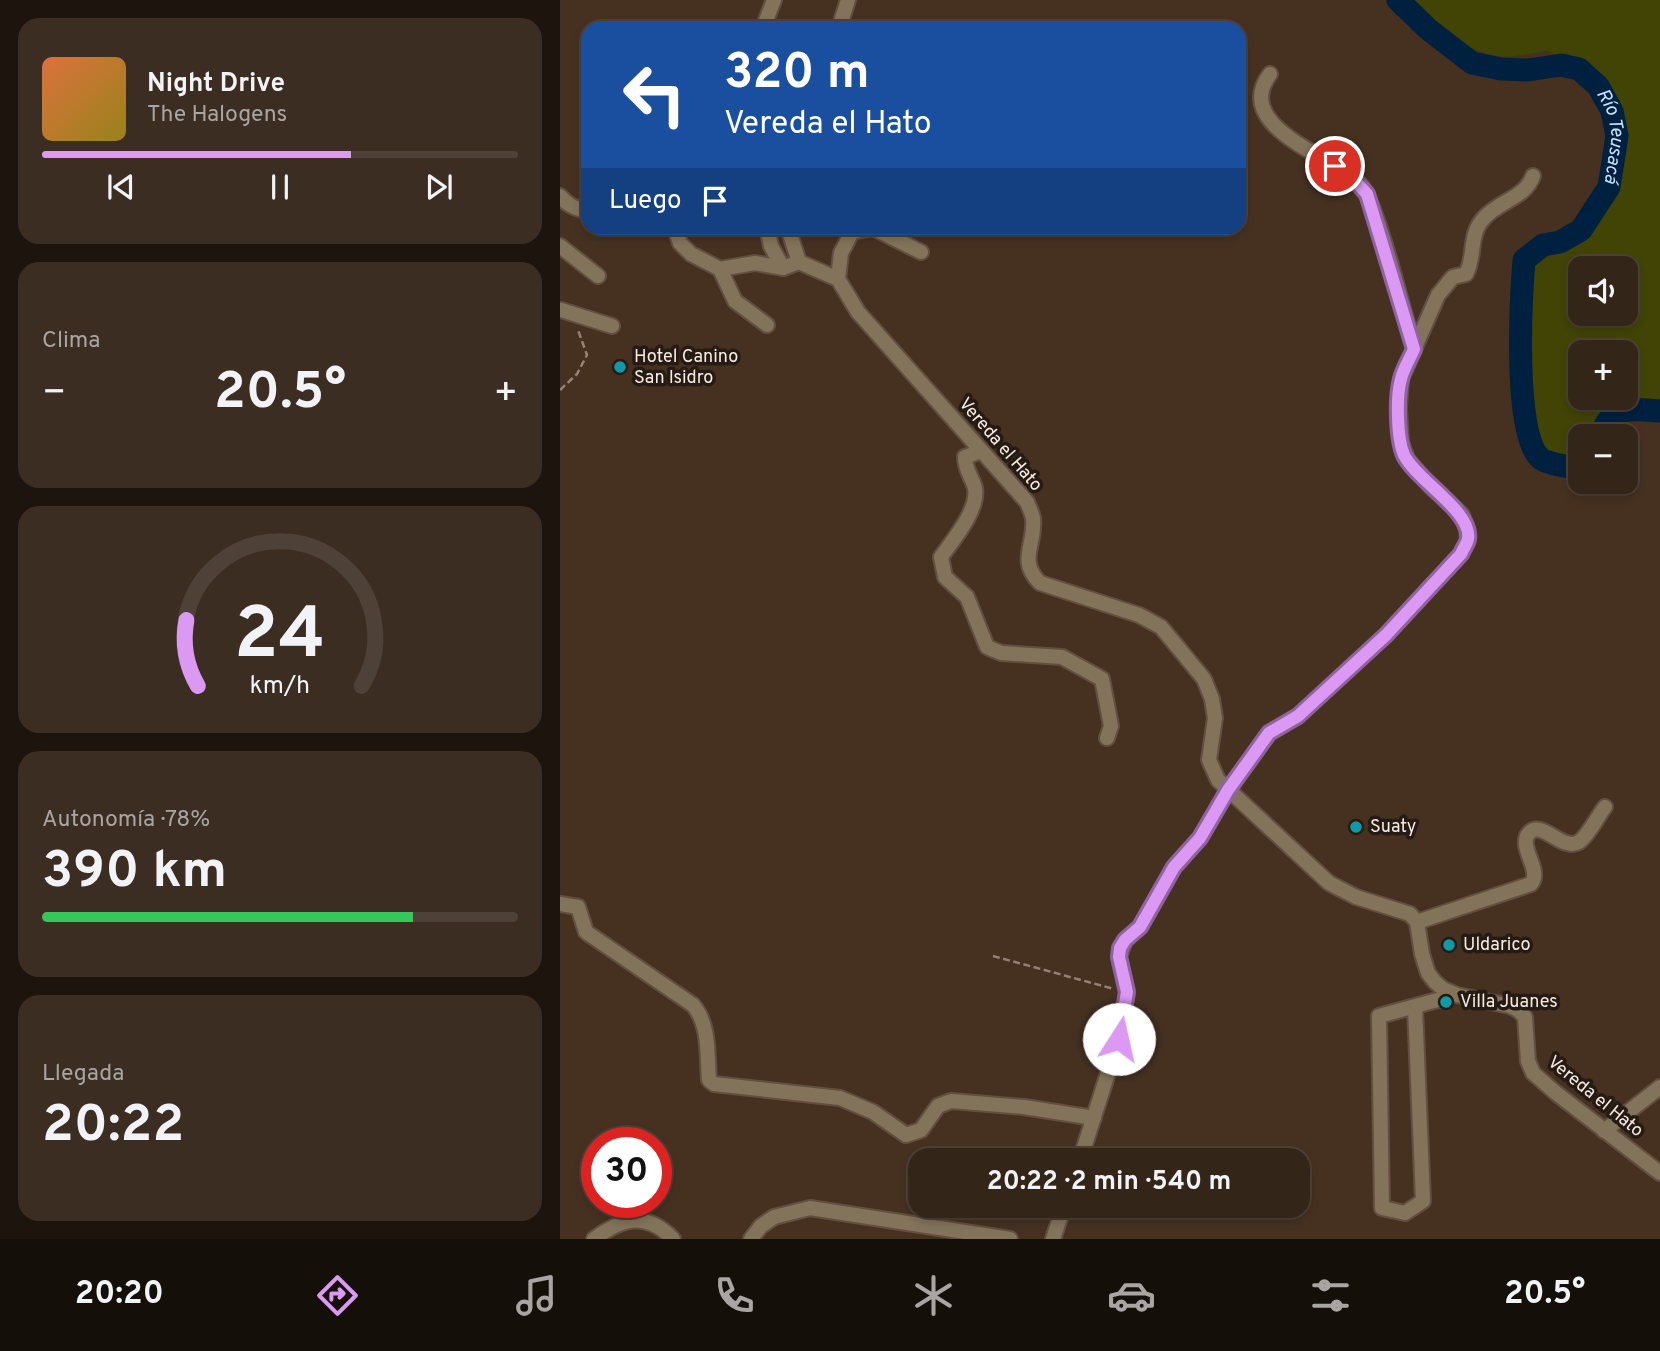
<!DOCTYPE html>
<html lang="es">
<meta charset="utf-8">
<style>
body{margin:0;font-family:Overpass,sans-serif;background:#3c2d22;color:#f1f3f6;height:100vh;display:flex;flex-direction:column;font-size:26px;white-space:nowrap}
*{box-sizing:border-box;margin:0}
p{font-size:23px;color:#a9a5a2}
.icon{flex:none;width:38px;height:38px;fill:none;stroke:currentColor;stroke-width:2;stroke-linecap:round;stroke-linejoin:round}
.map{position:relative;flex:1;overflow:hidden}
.panel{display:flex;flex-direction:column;gap:18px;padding:18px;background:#1d140e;width:560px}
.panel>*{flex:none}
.guide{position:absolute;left:21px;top:21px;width:665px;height:214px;border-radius:21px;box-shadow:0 4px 10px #0003,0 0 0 2px #4e4238;background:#1a4fa0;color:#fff;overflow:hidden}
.controls{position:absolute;left:1008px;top:256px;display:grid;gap:14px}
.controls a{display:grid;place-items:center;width:70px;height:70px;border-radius:14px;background:#342519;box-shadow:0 4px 10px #0003,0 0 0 2px #4e4238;font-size:35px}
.speed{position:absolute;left:21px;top:1127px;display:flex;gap:14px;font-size:35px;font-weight:700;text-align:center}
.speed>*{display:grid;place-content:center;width:91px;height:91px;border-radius:50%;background:#342519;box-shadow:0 4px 10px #0003,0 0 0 2px #4e4238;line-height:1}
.speed .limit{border:10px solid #d22;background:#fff;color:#111}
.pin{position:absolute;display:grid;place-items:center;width:60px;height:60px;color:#fff;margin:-30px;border:4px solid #fff;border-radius:50%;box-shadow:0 2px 7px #0007}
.me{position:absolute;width:77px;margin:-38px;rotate:10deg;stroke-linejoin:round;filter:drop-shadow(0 0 5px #0008)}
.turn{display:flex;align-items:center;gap:24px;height:147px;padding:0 28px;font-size:32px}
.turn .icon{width:91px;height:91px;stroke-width:2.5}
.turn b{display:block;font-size:49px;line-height:60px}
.then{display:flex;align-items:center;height:66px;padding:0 28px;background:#0003;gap:14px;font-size:26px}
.big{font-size:52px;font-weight:700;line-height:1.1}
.panel .card{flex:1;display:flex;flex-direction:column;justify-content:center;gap:10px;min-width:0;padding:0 24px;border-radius:21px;background:#3c2d22}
.panel .dial{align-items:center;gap:0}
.dial svg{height:182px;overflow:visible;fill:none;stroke:#4e4238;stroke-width:7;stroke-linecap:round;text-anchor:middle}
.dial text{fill:#f1f3f6;stroke:none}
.song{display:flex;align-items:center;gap:21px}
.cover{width:84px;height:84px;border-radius:10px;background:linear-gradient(135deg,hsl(20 70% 55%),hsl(50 70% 35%))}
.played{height:7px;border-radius:4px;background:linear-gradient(90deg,#dc99f4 65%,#4e4238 65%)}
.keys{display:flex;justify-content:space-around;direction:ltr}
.heat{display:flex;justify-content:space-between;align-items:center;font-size:38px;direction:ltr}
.charge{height:10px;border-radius:5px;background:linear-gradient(90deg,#34c759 78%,#4e4238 0)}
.trip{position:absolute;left:348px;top:1148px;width:402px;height:70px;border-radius:21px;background:#342519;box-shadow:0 4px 10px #0003,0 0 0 2px #4e4238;font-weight:700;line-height:70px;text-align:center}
.dock{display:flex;height:112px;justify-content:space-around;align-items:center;background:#150f0a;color:#a9a5a2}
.dock .icon{width:49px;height:49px}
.dock .current{color:#dc99f4}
.dock b{font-size:32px;color:#f1f3f6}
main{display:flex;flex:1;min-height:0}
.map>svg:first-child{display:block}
.green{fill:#414405;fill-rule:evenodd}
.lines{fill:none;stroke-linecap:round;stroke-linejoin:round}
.river{stroke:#00203f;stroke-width:23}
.minor-casing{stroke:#634f40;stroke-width:18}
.path{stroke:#948276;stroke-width:2.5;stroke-dasharray:7 3.5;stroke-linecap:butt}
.minor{stroke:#83735b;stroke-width:14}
.route-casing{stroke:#8f639f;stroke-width:18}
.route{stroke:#dc99f4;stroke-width:12}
.culture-dot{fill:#0f9aa8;stroke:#251b14;stroke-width:2.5}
.labels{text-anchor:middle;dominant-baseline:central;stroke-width:7;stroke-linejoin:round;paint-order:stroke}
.poi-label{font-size:18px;fill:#f9ebe2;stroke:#251b14;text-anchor:start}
.street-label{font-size:18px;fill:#f9ebe2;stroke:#251b14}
.water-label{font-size:19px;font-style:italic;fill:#c7e2fe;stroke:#251b14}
</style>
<main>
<section class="panel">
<div class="card">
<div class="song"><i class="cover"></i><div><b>Night Drive</b><p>The Halogens</p></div></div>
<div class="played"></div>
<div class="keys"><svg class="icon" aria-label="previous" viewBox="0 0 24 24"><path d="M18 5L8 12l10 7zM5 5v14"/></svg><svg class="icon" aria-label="pause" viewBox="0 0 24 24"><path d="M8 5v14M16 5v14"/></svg><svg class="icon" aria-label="next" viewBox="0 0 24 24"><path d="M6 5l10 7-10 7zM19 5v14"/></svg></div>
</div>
<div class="card"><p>Clima</p>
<div class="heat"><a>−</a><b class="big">20.5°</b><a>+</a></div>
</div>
<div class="card dial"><svg viewBox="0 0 100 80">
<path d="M14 69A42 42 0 1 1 86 69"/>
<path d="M14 69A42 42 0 0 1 9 40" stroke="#dc99f4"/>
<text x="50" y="56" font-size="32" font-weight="700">24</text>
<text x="50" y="72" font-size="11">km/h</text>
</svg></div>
<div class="card"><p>Autonomía · 78%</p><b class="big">390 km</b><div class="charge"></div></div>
<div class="card"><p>Llegada</p><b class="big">20:22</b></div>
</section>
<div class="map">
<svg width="1100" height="1239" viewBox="0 0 1100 1239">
<rect width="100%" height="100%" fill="#463121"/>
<path class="green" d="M851,0H1100V412L1077,414L1037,427L1033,436H1020V458L1006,470L987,471L965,425L959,396L957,346L961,302L968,265L986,246L1010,230L1052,171L1059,106L1051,85L1028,70L987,51L949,57L930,55L896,42L868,20ZM1020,268H1066V313H1020ZM1020,352H1066V397H1020Z"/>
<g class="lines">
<g class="river">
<path id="s1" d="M838,0L868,29L912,63L941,69L968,70L1001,65L1019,69L1038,86L1052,111L1057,136L1049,187L1021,230L1000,242L983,245L964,260C961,296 953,434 980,458C983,461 991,463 995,464C1004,467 1013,467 1020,462"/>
<path d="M1041,436C1050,404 1072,409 1100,411"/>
</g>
<g class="minor-casing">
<g id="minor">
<path d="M203,28L214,0"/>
<path d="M279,28L288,0"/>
<path d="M710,74C671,127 772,156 799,183C817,200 845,319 854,349"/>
<path d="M0,196C6,204 18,211 28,210"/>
<path d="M115,228L120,243L131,254L160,269L195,263L223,268L239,262L278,279L298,312L467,502C469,507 472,513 473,518C476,545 457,560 480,583L579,615L601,627L644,679L652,699L655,718L649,760L658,780L769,883L796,897L850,914L857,922L862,954L868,973L875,982L883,989L897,995L950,1006L958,1010L965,1017L968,1061L973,1073L996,1093L1100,1173"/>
<path d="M207,228L211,246L223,268"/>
<path d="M228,228L239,262"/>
<path d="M313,228L361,252"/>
<path d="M0,246L38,276"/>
<path d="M160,269L175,301L207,325"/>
<path d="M278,279L281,253L292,232L312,228"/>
<path d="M1,310L52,326"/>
<path d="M421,451L405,457C405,470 412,477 415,488C419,510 393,540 381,557L385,577L407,597L427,647L441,653L502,657L542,679L551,726L547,738"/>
<path d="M0,904L18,907L26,932L133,1005C150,1025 147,1055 149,1080L154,1084L280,1098L313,1112L346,1135L361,1130L378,1106L391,1101L464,1107L534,1118"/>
<path d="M857,922L971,884C983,870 957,847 969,833C982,819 1002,852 1019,842C1029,835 1037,817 1045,807"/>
<path d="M855,1007L863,1201L845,1213L822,1208L819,1016L881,999"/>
<path d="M1044,1131L1100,1087"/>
<path d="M520,1160L559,1039L567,992L559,957L565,940L580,927L614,867L640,838L668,790L709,733L738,716L826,635L901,554L908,540L907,529L902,515L870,486L847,459L841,442L839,408L841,379L878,295L893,277L906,274C916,256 908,235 924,218C939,201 965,198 973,176"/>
<path d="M34,1239C62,1218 86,1211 113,1239"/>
<path d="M191,1239L201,1226L214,1217L250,1208L450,1239"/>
<path d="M493,1239L504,1206"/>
</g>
</g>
<g class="path">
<path d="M0,390L17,374L27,355L18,330"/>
<path d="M433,956L554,989"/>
</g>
<use href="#minor" class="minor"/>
</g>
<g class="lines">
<g class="route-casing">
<path id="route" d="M559,1039L567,992L559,957L560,948L565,940L580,927L614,867L640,838L668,790L709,733L738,716L826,635L901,554C903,549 907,544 908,539C913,512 856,480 844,455C837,439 836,397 841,379C843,369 850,359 854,349L807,194L788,173L775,166"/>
</g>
<use href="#route" class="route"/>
</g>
<g class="culture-dot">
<circle cx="60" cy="367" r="7"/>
<circle cx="796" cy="827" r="7"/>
<circle cx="889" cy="945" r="7"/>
<circle cx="886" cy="1002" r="7"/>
</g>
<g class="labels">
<g class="poi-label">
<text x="74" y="357">Hotel Canino<tspan x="74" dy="21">San Isidro</tspan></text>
<text x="810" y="827">Suaty</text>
<text x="903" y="945">Uldarico</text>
<text x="900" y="1002">Villa Juanes</text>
</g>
<g class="street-label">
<text transform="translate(440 445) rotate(49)">Vereda el Hato</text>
<text transform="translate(1035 1097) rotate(39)">Vereda el Hato</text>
</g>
<g class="water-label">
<text stroke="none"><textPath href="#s1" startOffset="285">Río Teusacá</textPath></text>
</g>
</g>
</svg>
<div class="controls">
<a><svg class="icon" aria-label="sound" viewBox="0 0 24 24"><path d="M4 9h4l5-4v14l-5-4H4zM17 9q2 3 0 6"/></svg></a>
<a>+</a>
<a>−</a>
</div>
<div class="speed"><div class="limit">30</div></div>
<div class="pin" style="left:775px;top:166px;background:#d93025"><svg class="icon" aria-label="arrive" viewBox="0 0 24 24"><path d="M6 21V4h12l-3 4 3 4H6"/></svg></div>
<svg class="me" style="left:559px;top:1039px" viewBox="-20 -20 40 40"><circle r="19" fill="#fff"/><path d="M0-13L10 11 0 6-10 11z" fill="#dc99f4"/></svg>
<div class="trip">20:22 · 2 min · 540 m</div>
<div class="guide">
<div class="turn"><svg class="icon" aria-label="left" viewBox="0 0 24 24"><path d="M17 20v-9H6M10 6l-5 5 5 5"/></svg><div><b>320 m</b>Vereda el Hato</div></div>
<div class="then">Luego<svg class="icon" aria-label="arrive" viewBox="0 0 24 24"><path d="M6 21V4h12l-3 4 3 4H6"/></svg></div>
</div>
</div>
</main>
<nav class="dock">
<b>20:20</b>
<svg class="icon current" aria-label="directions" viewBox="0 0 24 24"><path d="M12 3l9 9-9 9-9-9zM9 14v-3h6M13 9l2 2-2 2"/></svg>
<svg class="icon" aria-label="music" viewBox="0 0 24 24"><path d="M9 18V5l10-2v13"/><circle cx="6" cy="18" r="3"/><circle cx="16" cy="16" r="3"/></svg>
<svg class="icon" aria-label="phone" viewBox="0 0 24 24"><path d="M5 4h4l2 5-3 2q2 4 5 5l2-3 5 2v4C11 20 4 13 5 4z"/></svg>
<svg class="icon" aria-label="climate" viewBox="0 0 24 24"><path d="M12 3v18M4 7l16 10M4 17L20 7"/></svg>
<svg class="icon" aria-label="car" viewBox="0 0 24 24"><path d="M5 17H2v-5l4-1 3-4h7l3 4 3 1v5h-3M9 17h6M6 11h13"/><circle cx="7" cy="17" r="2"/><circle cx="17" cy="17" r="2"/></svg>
<svg class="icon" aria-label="filters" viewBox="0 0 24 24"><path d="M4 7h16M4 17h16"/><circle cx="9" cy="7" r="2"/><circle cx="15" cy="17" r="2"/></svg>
<b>20.5°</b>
</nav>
